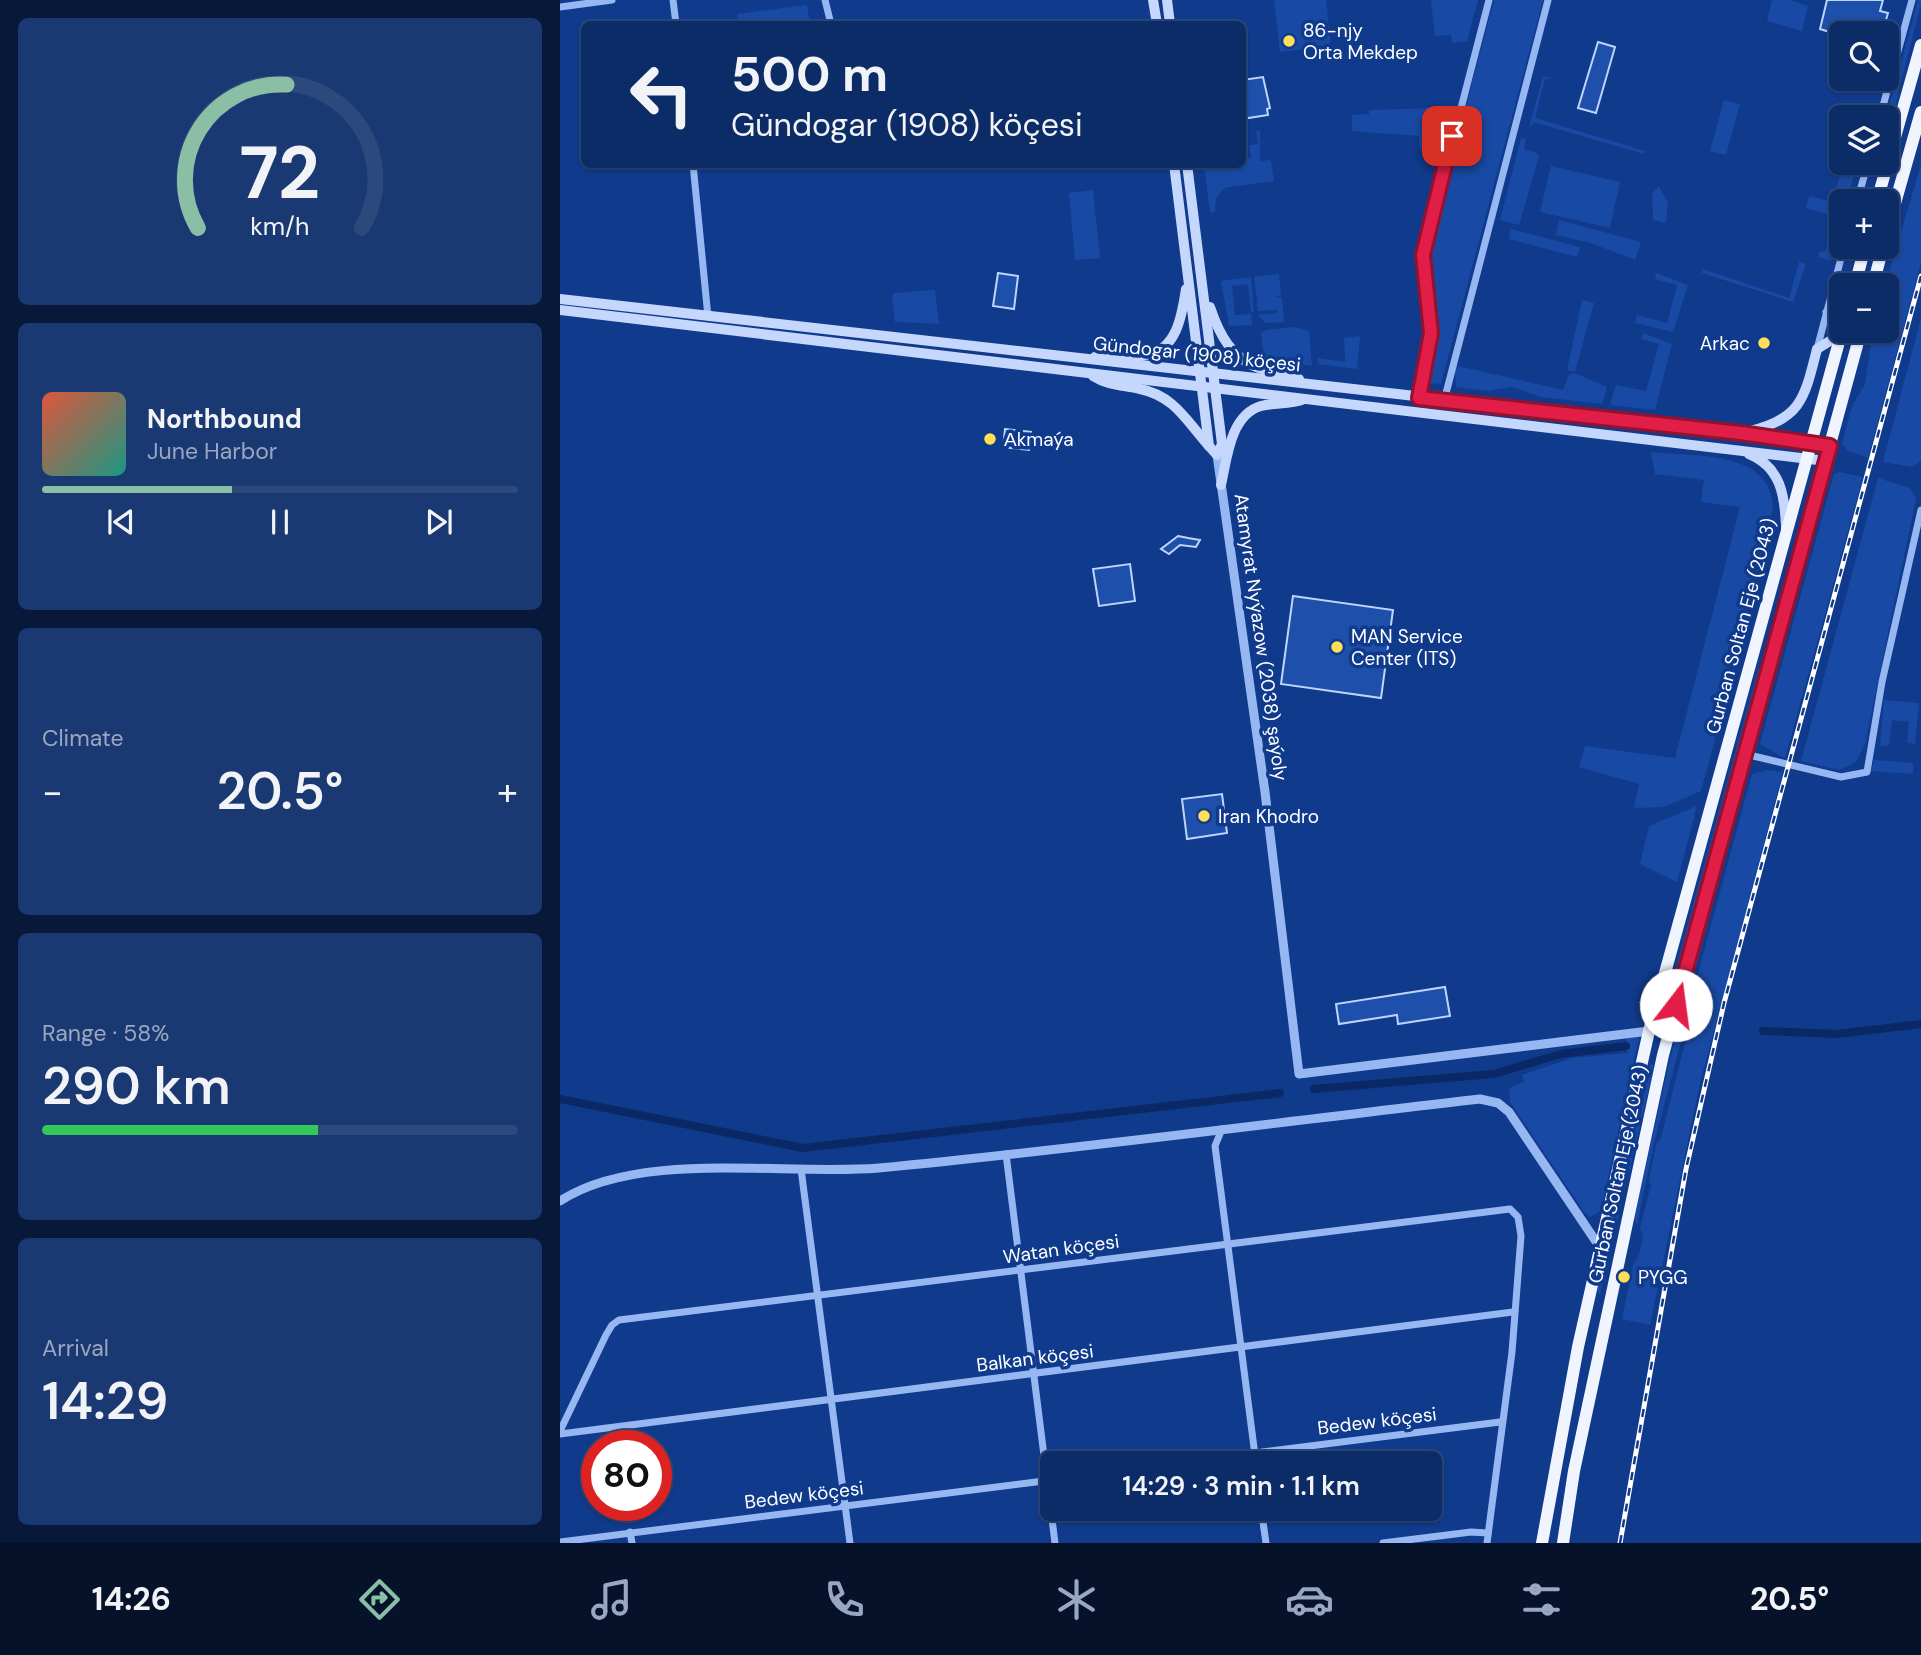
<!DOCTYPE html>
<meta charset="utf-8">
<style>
body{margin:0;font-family:"DM Sans",sans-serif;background:#1a3871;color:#f1f3f6;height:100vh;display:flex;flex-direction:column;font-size:26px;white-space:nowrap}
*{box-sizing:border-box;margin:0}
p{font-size:23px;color:#9aa7c0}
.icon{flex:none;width:38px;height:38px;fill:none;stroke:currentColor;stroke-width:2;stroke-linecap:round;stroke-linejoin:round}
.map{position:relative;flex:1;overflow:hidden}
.side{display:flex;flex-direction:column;gap:18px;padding:18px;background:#071839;width:560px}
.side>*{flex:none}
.guide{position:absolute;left:21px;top:21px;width:665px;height:147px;border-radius:10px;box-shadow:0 2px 5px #0004,0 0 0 2px #2c487c;background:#0c2c68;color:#f1f3f6;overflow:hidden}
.fabs{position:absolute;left:1269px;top:21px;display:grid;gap:14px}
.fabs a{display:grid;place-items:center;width:70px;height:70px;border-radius:10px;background:#0c2c68;box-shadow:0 2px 5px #0004,0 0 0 2px #2c487c;font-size:35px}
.speed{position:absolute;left:21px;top:1430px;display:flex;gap:14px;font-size:35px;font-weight:700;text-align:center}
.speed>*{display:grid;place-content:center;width:91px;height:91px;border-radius:50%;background:#0c2c68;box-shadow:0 2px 5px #0004,0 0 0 2px #2c487c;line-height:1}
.speed .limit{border:10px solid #d22;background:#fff;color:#111}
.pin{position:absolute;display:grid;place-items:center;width:60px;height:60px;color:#fff;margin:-30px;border-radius:14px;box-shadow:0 4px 10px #0006}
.me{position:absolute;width:77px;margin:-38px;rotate:15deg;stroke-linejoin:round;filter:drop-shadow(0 0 5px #0008)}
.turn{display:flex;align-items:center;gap:24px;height:147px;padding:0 35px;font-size:32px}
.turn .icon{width:91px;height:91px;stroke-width:2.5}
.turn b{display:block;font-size:49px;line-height:60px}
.big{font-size:52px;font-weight:600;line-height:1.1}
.side .card{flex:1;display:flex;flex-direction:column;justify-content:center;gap:10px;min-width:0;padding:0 24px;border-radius:10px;background:#1a3871}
.side .dial{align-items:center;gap:0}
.dial svg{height:182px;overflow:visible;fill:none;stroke:#2c487c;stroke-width:7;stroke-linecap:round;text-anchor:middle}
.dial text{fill:#f1f3f6;stroke:none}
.song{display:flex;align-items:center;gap:21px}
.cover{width:84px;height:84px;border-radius:10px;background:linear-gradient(135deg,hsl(10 70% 55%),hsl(170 70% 35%))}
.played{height:7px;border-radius:4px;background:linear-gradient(90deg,#8abfa5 40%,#2c487c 40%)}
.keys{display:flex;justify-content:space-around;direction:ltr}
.heat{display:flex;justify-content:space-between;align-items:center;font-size:38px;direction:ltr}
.charge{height:10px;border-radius:5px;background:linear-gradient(90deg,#34c759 58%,#2c487c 0)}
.trip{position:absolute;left:480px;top:1451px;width:402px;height:70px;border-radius:10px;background:#0c2c68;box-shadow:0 2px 5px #0004,0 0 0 2px #2c487c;font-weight:600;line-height:70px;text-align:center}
.tab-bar{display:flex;height:112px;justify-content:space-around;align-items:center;background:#05122a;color:#9aa7c0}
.tab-bar .icon{width:49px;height:49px}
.tab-bar .active{color:#8abfa5}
.tab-bar b{font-size:32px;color:#f1f3f6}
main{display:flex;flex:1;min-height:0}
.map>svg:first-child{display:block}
.green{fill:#184aa5}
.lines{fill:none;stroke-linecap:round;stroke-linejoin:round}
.canal{stroke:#0a2866;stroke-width:8}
.building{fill:#1d4fab;stroke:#bdd4fd;stroke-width:2}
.minor{stroke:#96b7f2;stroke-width:7}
.tertiary{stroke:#96b7f2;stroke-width:9}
.secondary{stroke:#c5d7fc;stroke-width:10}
.trunk{stroke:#f0f4ff;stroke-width:12}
.rail-casing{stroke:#fff;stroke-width:5}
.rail{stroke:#103a8b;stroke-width:2.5;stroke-dasharray:8;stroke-linecap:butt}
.route-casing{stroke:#92132f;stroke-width:18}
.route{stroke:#e11d48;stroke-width:12}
.poi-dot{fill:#ffdf57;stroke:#103a8b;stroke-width:2.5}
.labels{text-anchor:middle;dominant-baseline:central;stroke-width:7;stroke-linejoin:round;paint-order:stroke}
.poi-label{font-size:19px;fill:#fff;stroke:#103a8b;text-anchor:start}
.street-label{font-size:19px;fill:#fff;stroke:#103a8b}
</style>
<main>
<section class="side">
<div class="card dial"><svg viewBox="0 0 100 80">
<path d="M14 69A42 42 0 1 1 86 69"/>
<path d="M14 69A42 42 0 0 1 53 6" stroke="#8abfa5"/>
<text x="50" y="56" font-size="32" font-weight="700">72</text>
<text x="50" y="72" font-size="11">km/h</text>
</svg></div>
<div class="card">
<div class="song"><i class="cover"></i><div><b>Northbound</b><p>June Harbor</p></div></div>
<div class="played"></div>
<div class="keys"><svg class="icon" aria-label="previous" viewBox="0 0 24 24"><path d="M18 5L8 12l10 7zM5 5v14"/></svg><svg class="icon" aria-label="pause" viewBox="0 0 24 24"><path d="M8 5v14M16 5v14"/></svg><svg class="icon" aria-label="next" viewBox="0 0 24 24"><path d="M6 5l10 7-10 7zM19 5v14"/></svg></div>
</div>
<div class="card"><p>Climate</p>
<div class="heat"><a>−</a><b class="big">20.5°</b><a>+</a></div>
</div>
<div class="card"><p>Range · 58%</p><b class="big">290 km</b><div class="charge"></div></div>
<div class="card"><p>Arrival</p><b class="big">14:29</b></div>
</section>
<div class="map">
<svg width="1361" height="1543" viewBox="0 0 1361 1543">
<rect width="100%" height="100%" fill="#103a8b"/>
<g class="green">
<path d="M714,0H766L771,46L720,52Z"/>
<path d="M871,0H918L907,41L892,43L891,35L875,36Z"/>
<path d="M934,0H983L881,384L867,383L876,336L867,277L870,243Z"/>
<path d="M1212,0H1230L1248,6L1242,31L1207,21Z"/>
<path d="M1358,0H1361V4L1327,138L1326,117Z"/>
<path d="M247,5L250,24H178L177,14Z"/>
<path d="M983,76L992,78L985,79L975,118L1085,151L1084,154L974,122L969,128Z"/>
<path d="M1164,100L1180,104L1166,155L1150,151Z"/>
<path d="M876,108L887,119L878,151H860L859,136L792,131V115L809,114V110Z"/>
<path d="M696,131H700V161L711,160L714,181L664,188L656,198L655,212L650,213L644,165L682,164L683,158L691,157L689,145L698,144Z"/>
<path d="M961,138L966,139L964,149L977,153L979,156L959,225L940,220Z"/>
<path d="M1283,163H1297L1287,201H1281V224L1271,261L1258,257L1260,251L1265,252L1275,216L1246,208L1249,196L1273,202Z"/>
<path d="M1361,165V263L1308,458L1288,451L1282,444L1292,406L1305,384L1313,331H1326L1325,285Z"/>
<path d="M991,166L1060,182L1050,228L980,212Z"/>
<path d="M1099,186L1108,203L1106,223L1093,220L1092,194Z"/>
<path d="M533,190L540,258L515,260L509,193Z"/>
<path d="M999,220L1081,242L1075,260L1031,243L996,235Z"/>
<path d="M951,229L1020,247L1017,257L949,239Z"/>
<path d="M1239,262L1246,264L1233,302L1142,273L1143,269L1229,298Z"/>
<path d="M1096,273L1128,285L1113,332L1075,323L1077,315L1107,323L1117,285L1095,279Z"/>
<path d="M719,274L721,295L716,297H722L724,322L706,323L698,315L717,313V310L698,311L694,277Z"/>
<path d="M691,277L694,312H691L688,284L672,286L675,315L691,314L692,325L669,326L661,281Z"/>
<path d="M375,290L379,324L335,322L332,296L334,293Z"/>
<path d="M1022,300L1034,303L1015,372L1007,370Z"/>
<path d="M1361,318V461L1352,467L1323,462Z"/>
<path d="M734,327L749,331L752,366L704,357L701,333L706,330Z"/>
<path d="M1083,333L1112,344L1095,410L1050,405L1056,385L1086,391L1099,344L1081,339Z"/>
<path d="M800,336L797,369L758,364V358L785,362L784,338Z"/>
<path d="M898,366L1003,390L1009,374L1015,373L1047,387L1042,404L981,397L952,387L928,391L896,387L895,370Z"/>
<path d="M1091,452C1133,457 1211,449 1213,507L1181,642L1165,675L1162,714L1141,791L1104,807L1074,808L1079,784L1019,767L1025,746L1115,758L1180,507L1141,502L1144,480L1095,474Z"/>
<path d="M1279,472L1303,477L1225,758L1222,757L1200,744L1274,474Z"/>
<path d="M1318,478L1350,488L1356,499L1305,744L1296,762L1279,770L1241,761Z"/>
<path d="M1198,669L1201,670L1194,696L1102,1031L1098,1032Z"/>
<path d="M1324,700L1359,703L1355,744L1347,743L1349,722L1332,720L1329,745L1320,746Z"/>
<path d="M1314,760L1353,763V774L1311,771Z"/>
<path d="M1207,770L1223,772L1140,1083L1090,1325L1062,1319L1073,1265L1080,1252L1083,1235L1080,1228L1091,1185L1089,1180L1096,1145L1101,1138L1127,1035L1122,1032L1192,774Z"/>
<path d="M1186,780L1118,1036L1122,1038L1094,1143L1077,1225L1074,1218L1111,1055Z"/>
<path d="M1137,806L1117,882L1080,864L1089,826Z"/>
<path d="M1080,1034L1042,1205L1040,1211L1030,1217L1024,1212L950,1102L949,1088L964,1082L962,1075L1012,1058L1067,1053L1066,1037Z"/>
<path d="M1091,1063L1094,1067L1040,1294L1037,1291Z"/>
</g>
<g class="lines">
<g class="canal">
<path d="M1203,1031L1277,1034L1361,1024"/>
<path d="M754,1089L934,1074L1001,1054L1066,1046"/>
<path d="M0,1099L243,1148L720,1093"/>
</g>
</g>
<g class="building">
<path d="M1267,0H1323L1320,11L1328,13L1324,27L1317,26L1314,33L1272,36L1273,33L1260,29Z"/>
<path d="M1038,42L1055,47L1036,113L1018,108Z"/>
<path d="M703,77L710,108L707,109L708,115L682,119V80Z"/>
<path d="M438,273L458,276L454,309L433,306Z"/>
<path d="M445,429L471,432L469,450L443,447Z"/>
<path d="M618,536L628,538L640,540L636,547L620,545L609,554L601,549Z"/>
<path d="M570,564L575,601L539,606L533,569Z"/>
<path d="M733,596L833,610L821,698L721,684Z"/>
<path d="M662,794L667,833L627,839L622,799Z"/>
<path d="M885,987L890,1016L838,1024L837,1015L779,1024L776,1004Z"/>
</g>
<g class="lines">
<g class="minor">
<path d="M113,0L116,24"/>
<path d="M265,0L271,24"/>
<path d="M0,7L52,0"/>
<path d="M1320,117L1352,0"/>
<path d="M133,164L148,317"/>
<path d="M1297,201L1308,163"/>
<path d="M1266,312L1281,334"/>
<path d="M1257,349L1284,247"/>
<path d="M858,398L871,333L863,281V255L929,0"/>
<path d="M884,401L988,0"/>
<path d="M1185,754L1281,777L1307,772L1322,682L1361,510"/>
<path d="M662,1129L655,1146L696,1463"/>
<path d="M446,1154L495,1543"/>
<path d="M241,1169L290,1543"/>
<path d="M0,1431L46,1335L52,1325L59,1320L950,1209L958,1217L961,1236L952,1352L927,1543"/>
<path d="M0,1434L953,1312"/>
<path d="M615,1463L940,1422"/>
<path d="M701,1508L706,1543"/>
<path d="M70,1532L72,1543"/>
<path d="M0,1542L492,1480"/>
<path d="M823,1543L911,1532L928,1533"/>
</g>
<g class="tertiary">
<path d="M657,455L705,792L739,1074L1089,1031"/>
<path d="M0,1201C80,1149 225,1176 319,1168C519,1149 719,1122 920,1099L938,1103L949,1112L1039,1246"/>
</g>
<g class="secondary">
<path d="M593,0L597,24"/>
<path d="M607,0L610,24"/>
<path d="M614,164L649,446L657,455L662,444L627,164"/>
<path d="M0,299L1181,433L1270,446"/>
<path d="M650,307C659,334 672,360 702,369C715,373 727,373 739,379"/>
<path d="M0,310L1266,461"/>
<path d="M535,357C553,353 568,358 585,355C617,351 622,315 626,289"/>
<path d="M533,376C549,386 562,385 580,389C615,396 627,422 649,446"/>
<path d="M1190,431C1242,419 1245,396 1257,349L1281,334"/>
<path d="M1189,454C1221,467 1225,496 1226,528"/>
<path d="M661,485C667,459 670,415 701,406C716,402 729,405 744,399"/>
</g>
<g class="trunk">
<path d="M1317,201L1361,45"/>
<path d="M1326,235L1361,112"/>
<path d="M1295,285L1305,247"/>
<path d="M1313,285L1323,247"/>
<path d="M982,1543L1018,1347L1089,1031L1282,331"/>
<path d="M1003,1543L1014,1471L1103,1055L1301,331"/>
</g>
<g class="rail-casing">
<path id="rail" d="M1060,1543L1126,1169L1164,1003L1361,276"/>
</g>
<use href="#rail" class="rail"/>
</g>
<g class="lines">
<g class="route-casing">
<path id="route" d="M892,136L863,255L871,333L859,398L1181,433L1270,446L1116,1005"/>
</g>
<use href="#route" class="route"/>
</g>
<g class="poi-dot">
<circle cx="729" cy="41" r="7"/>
<circle cx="1204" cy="343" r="7"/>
<circle cx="430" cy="439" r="7"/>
<circle cx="777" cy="647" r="7"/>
<circle cx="644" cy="816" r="7"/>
<circle cx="1064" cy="1277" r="7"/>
</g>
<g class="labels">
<g class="poi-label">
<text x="743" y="30">86-njy<tspan x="743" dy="22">Orta Mekdep</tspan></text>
<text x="1190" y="343" text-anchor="end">Arkac</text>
<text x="444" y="439">Аkmaýa</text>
<text x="791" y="636">MAN Service<tspan x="791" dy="22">Center (ITS)</tspan></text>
<text x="658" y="816">Iran Khodro</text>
<text x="1078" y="1277">PYGG</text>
</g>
<g class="street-label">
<text transform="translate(637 354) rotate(6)">Gündogar (1908) köçesi</text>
<text transform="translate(1181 626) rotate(-75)">Gurban Soltan Eje (2043)</text>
<text transform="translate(701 637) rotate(82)">Atamyrat Nyýazow (2038) şaýoly</text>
<text transform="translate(1058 1174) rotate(-78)">Gurban Soltan Eje (2043)</text>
<text transform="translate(501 1249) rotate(-8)">Watan köçesi</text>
<text transform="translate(475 1358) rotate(-7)">Balkan köçesi</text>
<text transform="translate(817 1421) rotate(-7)">Bedew köçesi</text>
<text transform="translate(244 1495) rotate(-7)">Bedew köçesi</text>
</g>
</g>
</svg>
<div class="fabs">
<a><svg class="icon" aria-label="search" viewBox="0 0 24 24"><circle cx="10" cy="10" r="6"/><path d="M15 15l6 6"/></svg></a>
<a><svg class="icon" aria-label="layers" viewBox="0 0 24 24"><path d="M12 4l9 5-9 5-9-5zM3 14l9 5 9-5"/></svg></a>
<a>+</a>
<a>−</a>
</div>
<div class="speed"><div class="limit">80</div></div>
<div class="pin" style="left:892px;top:136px;background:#d93025"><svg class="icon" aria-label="arrive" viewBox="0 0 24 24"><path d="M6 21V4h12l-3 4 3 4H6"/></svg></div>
<svg class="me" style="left:1116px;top:1005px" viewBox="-20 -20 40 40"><circle r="19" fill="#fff"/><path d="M0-13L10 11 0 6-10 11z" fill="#e11d48"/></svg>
<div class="trip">14:29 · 3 min · 1.1 km</div>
<div class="guide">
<div class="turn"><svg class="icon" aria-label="left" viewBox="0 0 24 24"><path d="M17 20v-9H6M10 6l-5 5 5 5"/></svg><div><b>500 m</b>Gündogar (1908) köçesi</div></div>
</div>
</div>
</main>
<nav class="tab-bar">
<b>14:26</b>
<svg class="icon active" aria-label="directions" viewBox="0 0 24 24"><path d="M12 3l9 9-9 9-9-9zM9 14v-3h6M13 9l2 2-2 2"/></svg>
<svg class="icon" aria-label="music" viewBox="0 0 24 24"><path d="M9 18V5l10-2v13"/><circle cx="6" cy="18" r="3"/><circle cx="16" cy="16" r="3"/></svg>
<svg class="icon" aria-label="phone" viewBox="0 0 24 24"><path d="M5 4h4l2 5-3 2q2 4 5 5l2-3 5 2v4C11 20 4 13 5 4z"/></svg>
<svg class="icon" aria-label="climate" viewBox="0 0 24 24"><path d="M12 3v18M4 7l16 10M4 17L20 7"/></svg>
<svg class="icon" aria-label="car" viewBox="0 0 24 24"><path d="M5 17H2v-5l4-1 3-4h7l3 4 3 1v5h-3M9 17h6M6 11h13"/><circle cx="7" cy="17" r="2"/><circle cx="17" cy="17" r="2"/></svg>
<svg class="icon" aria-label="filters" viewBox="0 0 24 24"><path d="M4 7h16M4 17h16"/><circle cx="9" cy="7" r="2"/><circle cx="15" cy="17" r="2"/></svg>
<b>20.5°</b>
</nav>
